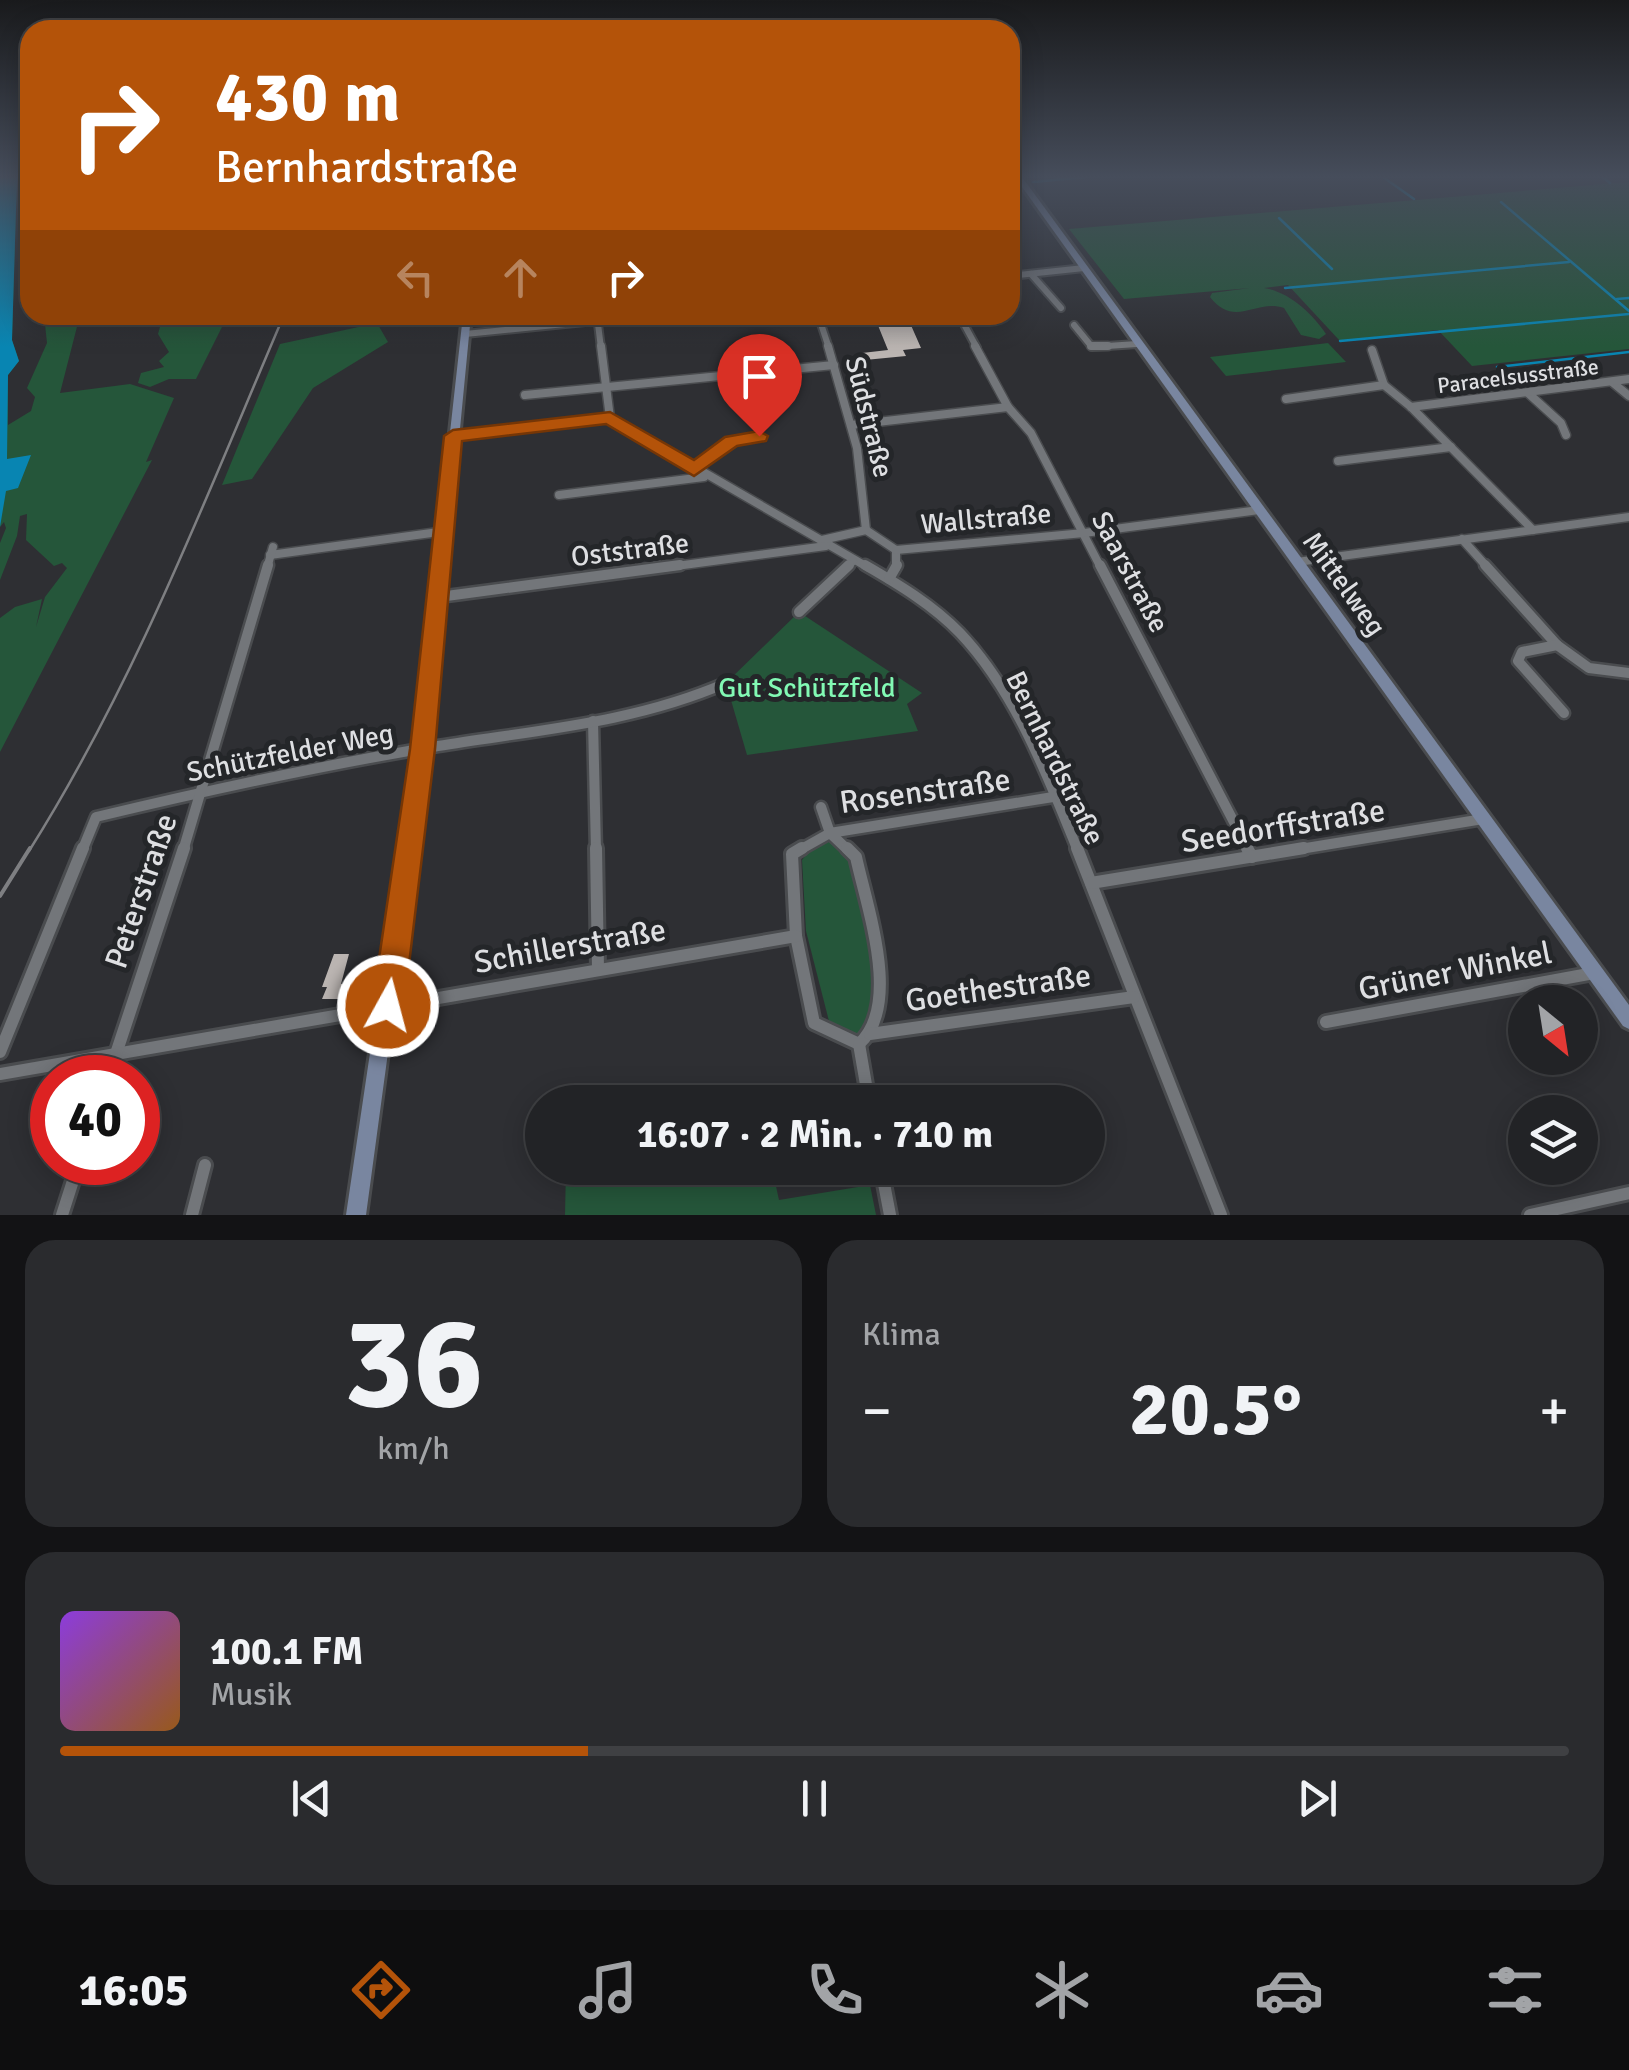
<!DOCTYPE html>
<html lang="de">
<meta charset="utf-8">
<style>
body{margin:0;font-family:Signika,sans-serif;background:#2a2b2e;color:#f1f3f6;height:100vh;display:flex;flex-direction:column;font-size:38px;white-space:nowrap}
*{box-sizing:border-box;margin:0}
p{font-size:32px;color:#a2a4a7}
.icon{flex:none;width:55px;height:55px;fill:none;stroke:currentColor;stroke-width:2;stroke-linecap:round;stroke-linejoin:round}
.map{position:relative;height:1215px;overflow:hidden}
.side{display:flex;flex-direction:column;gap:25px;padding:25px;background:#131315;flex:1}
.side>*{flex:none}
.banner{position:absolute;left:20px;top:20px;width:1000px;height:305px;border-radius:30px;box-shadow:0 5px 25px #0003,0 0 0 2px #3f4043;background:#b45309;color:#fff;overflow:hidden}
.needle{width:65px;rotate:150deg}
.tools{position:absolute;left:1508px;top:985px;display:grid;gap:20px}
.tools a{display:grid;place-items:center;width:90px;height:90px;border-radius:50%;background:#222326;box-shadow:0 5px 25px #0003,0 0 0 2px #3f4043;font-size:50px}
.speed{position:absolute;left:30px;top:1055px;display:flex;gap:20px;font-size:50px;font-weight:700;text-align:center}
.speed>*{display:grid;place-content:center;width:130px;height:130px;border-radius:50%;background:#222326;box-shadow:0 5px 25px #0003,0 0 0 2px #3f4043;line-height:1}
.speed .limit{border:15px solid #d22;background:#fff;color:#111}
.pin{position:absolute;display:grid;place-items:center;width:85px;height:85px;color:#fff;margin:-102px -42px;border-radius:50% 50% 50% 0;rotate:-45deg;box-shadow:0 0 10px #0007}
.pin .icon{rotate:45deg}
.me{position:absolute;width:110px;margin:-55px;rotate:7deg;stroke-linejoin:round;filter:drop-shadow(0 0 8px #0008)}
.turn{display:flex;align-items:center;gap:35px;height:210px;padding:0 30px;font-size:45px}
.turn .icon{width:130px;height:130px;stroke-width:2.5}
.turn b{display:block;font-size:70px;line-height:85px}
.lanes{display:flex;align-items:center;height:95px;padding:0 30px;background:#0003;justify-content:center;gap:50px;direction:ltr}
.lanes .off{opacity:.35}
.big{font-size:75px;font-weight:800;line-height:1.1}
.side .tile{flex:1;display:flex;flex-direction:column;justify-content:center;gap:15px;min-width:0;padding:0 35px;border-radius:30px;background:#2a2b2e}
.side .dial{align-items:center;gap:0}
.dial b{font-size:130px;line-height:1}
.song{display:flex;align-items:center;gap:30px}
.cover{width:120px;height:120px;border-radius:15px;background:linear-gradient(135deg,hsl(270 70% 55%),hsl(30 70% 35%))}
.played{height:10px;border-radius:5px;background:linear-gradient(90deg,#b45309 35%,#3f4043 35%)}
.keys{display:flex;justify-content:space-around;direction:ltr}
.heat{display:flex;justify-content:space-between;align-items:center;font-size:55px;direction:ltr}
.side .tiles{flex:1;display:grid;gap:25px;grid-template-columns:1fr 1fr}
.tile:last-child{grid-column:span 2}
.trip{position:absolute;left:525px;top:1085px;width:580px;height:100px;border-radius:50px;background:#222326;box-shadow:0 5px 25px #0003,0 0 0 2px #3f4043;font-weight:800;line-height:100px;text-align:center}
.tabs{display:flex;height:160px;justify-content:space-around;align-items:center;background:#0e0e0f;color:#a2a4a7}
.tabs .icon{width:70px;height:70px}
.tabs .active{color:#b45309}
.tabs b{font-size:45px;color:#f1f3f6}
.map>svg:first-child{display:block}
.green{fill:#25563a}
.water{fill:#0885b2}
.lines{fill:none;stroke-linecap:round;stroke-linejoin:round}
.stream{stroke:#0885b2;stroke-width:2.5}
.building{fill:#bbb5b2}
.street-far3-casing{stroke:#4a4c4f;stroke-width:10}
.street-far2-casing{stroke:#4a4c4f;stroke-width:11}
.street-far1-casing{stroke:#4a4c4f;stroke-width:15}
.street-casing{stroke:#4a4c4f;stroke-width:18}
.secondary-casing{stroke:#4a4c4f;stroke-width:6}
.street-far3{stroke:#73767a;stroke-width:6}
.street-far2{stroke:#73767a;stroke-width:8}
.street-far1{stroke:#73767a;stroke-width:10}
.street{stroke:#73767a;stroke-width:12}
.secondary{fill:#7986a0;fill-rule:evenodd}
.rail-far1{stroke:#7e7f82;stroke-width:2.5}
.rail{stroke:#7e7f82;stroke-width:4}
.route{fill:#b45309;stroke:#753606;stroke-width:2.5}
.labels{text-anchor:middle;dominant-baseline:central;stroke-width:10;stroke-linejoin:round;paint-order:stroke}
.far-street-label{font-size:22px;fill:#dedfe2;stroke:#242629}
.street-label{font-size:28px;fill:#dedfe2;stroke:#242629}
.park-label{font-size:28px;fill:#82f9b4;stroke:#242629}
.near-street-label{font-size:32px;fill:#dedfe2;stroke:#242629}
</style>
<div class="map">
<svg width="1629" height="1215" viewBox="0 0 1629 1215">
<rect width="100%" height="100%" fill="#2e2f33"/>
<g class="green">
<path d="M0,177H17L12,340L19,361L8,375V425L31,411L35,397L27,388L47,343L44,315H80L60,393L130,384L174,398L146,462L152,460L0,752V618L15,607L42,599L36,627L45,597L67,568L62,563L54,566L26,540L27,514L20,516L17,536L0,580V543L6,528L4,522L0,527Z"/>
<path d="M1629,182V349L1472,366L1438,330L1340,341L1288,285L1264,288C1289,292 1312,313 1326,334L1319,339L1301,335L1284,308C1256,298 1235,329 1210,297L1212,293L1250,288L1124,299L1069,229Z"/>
<path d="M228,315L196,379H169L150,387L138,383L141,373L164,367L159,361L169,352L158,334L163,316Z"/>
<path d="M377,323L388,342L313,388L252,479L222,485L280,344Z"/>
<path d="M1328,343L1346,362L1226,376L1210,357Z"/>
<path d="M799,612L922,693L907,704L918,731L747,755L726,683Z"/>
<path d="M833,839L855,859L876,958L870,1028L859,1040L830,1025L806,931L802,860L814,845Z"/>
<path d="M566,1168H772L779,1200L870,1185L876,1215H565Z"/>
</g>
<path class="water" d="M0,177H17L12,340L19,361L8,375L7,459L31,455L18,488L6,491L0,527Z"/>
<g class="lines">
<g class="stream">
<path d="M1383,177L1414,199"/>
<path d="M1603,177L1610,183"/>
<path d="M1033,182L1086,177"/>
<path d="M1501,202L1629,311"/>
<path d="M1279,218L1332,269"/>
<path d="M1285,288L1569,262"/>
<path d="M1617,299L1629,298"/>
<path d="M1340,341L1629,314"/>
<path d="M1497,367L1629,352"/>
</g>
</g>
<g class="building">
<path d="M848,315H892L900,324L910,323L921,348L903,350L906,356L865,360L862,353L888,350L877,323L849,326Z"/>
<path d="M334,954H349L341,984H347L342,999H322L327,987H322Z"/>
</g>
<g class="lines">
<g class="street-far3-casing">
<g id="street-far3">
<path d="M1031,274L1061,308"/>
<path d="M1010,276L1084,268"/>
<path d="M818,315L829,348"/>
<path d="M959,315L977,348"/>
<path d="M597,316L601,348"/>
<path d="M1074,325L1092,347L1137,344"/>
<path d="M465,334L655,315"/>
</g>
</g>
<g class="street-far2-casing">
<g id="street-far2">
<path d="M601,346L610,418"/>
<path d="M828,346L857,448L866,530"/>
<path d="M975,346L1008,407L1031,433L1101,568"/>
<path d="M1091,346H1108"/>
<path d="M1372,350L1384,385L1411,407L1533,530"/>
<path d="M1612,382L1629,396"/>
<path d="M1528,393L1561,423L1566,435"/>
<path d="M525,395L834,365"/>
<path d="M1286,399L1384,385"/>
<path d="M1411,407L1629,379"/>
<path d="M851,425L1008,407"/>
<path d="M453,436L610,418L869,568"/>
<path d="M1338,461L1451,447"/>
<path d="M694,469L732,441L759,436"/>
<path d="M559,495L704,477"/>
<path d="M1462,539L1488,568"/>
<path d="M822,540L866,530L896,550V568"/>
<path d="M896,550L1084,533L1259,510"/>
<path d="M270,555L446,531"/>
<path d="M1297,562L1629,517"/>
<path d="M267,568L273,547"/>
<path d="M661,568L826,546"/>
<path d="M846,568L853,561"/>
</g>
</g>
<g class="street-far1-casing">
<g id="street-far1">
<path d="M865,565C898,584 933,605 960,633C1016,692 1048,777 1078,851"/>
<path d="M1100,565L1249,851"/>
<path d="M1485,565L1557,645L1589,668L1629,673"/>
<path d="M889,579L897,565"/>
<path d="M439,597L680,565"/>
<path d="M799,612L849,565"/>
<path d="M1557,645L1522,652L1518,661L1564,713"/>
<path d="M593,721L596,851"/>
<path d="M821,807L830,833L1053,797"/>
<path d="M82,851L96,817C209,790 323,765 438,746C536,730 634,723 726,683"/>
<path d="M183,851L268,565"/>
<path d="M798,851L830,833L849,851"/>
<path d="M1288,851L1483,819"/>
</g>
</g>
<g class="street-casing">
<g id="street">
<path d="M596,848L598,969"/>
<path d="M802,848L792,854L796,936L814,1023L859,1044C902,1005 867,908 856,857L847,848"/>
<path d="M1077,848L1221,1215"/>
<path d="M1247,848L1252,857"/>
<path d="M1091,883L1304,848"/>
<path d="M1326,1022L1594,973"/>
<path d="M870,1034L1134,997"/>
<path d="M859,1044L869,1102"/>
<path d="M0,1052L83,848"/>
<path d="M0,1074L796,936"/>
<path d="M108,1078L184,848"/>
<path d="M881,1168L890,1215"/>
<path d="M62,1215L79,1162"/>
<path d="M192,1215L205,1165"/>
<path d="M1530,1215L1629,1193"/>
</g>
</g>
<g class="secondary-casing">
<g id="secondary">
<path d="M1015,177H1022L1629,1005V1029L1623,1026Z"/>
<path d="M463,315H471L429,749L366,1215H346L415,749Z"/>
</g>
</g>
<use href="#street-far3" class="street-far3"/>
<use href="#street-far2" class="street-far2"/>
<use href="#street-far1" class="street-far1"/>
<use href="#street" class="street"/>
<use href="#secondary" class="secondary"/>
<path class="rail-far1" d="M29,851C135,683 206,497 284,315"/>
<path class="rail" d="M0,896L30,848"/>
</g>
<linearGradient id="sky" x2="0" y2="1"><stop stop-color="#191a1c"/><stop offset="0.51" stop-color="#464d5b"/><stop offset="1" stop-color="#464d5b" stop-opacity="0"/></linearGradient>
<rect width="1629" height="347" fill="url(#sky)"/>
<path class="route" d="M610,412L694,460L725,437L759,431L768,436L766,441L737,446L694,476L606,424L462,441L435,749L404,1006L399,1017L388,1022L377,1017L372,1006L410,749L444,436L453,430Z"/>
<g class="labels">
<g class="far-street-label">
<text transform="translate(1518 376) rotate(-7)">Paracelsusstraße</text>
</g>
<g class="street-label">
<text transform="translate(869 417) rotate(76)">Südstraße</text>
<text transform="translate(986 519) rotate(-5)">Wallstraße</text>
<text transform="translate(630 550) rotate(-7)">Oststraße</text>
<text transform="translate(1130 572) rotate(62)">Saarstraße</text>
<text transform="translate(1344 584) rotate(54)">Mittelweg</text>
<text transform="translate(290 753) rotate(-11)">Schützfelder Weg</text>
<text transform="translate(1055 758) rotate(64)">Bernhardstraße</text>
</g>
<g class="park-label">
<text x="807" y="688">Gut Schützfeld</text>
</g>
<g class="near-street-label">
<text transform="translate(925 791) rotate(-8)">Rosenstraße</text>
<text transform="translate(1283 826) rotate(-9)">Seedorffstraße</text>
<text transform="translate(141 891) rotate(-71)">Peterstraße</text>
<text transform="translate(570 946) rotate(-10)">Schillerstraße</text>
<text transform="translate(1455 971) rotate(-11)">Grüner Winkel</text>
<text transform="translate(998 988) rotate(-8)">Goethestraße</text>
</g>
</g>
</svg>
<div class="tools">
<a><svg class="needle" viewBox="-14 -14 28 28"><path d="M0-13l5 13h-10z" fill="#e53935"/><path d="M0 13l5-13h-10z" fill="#a2a4a7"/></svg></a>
<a><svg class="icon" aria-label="layers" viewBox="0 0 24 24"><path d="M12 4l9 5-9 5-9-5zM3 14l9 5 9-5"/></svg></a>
</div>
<div class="speed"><div class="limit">40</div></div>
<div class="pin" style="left:759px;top:436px;background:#d93025"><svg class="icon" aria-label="arrive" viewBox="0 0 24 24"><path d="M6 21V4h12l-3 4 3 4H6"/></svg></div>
<svg class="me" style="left:388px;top:1006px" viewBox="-20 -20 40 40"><circle r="17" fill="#b45309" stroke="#fff" stroke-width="3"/><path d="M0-11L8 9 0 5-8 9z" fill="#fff"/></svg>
<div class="trip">16:07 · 2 Min. · 710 m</div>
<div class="banner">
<div class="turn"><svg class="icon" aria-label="right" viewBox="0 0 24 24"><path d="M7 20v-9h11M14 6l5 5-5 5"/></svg><div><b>430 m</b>Bernhardstraße</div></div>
<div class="lanes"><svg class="icon off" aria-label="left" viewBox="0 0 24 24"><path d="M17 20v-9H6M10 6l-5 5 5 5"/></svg><svg class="icon off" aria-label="ahead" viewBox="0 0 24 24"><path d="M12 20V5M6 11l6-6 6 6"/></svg><svg class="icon" aria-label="right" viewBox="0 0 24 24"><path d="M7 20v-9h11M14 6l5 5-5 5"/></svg></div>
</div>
</div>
<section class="side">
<div class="tiles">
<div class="tile dial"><b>36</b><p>km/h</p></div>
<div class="tile"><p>Klima</p>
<div class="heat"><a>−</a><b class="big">20.5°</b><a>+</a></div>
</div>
<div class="tile">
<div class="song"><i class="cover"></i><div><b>100.1 FM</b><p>Musik</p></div></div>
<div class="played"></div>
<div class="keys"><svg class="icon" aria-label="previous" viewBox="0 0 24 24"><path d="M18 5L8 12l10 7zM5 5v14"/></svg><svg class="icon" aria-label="pause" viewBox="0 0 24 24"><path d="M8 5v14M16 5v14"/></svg><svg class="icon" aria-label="next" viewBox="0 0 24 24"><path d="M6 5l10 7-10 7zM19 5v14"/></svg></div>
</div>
</div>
</section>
<nav class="tabs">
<b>16:05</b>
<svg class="icon active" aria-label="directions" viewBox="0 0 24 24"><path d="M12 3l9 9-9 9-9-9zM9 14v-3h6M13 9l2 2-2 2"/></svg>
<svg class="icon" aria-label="music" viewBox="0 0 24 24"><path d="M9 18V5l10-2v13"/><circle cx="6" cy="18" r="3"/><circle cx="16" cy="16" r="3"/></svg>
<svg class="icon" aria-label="phone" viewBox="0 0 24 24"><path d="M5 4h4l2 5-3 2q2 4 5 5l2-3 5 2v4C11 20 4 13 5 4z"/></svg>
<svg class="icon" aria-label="climate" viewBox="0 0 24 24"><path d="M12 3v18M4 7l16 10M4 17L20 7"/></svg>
<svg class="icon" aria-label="car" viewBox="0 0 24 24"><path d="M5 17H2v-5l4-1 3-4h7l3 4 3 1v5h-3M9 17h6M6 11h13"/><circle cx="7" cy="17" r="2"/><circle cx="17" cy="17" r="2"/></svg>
<svg class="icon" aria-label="filters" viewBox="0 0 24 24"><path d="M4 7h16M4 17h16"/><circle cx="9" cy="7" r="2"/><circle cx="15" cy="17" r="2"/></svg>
</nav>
